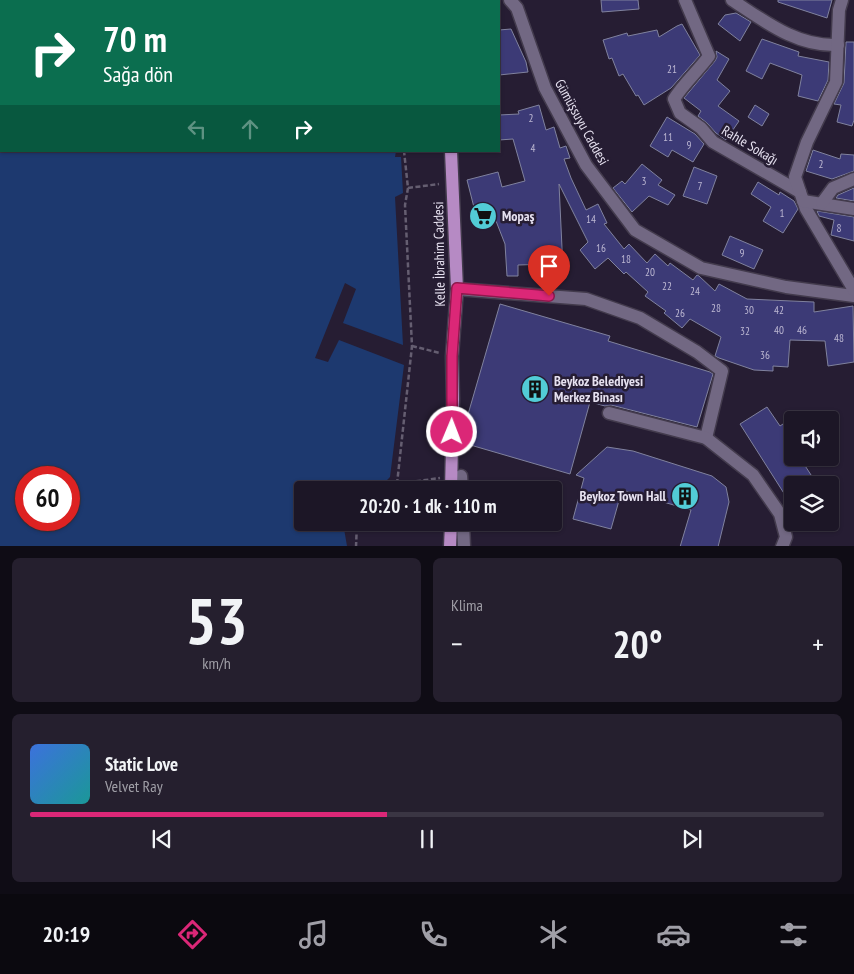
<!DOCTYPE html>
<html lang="tr">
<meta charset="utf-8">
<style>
body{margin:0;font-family:"PT Sans Narrow",sans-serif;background:#251f2e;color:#f1f3f6;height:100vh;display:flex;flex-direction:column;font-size:19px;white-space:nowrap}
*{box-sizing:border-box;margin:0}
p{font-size:16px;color:#a09fa7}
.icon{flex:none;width:28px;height:28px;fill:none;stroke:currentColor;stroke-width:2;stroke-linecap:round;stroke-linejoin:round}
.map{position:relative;height:546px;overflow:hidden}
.panel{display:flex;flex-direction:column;gap:12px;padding:12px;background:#0f0c15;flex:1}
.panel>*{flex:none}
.hud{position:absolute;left:0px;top:0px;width:500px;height:152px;box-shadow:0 1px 4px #0004,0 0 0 1px #3a3543;background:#0b6e4f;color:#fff;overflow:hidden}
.tools{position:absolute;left:784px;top:411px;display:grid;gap:10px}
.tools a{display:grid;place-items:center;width:55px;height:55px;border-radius:5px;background:#1c1626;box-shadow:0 1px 4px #0004,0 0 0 1px #3a3543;font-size:25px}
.speed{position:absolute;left:15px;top:466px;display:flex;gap:10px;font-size:25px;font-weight:700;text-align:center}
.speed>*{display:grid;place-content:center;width:65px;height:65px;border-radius:50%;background:#1c1626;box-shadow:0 1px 4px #0004,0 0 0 1px #3a3543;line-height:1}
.speed .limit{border:8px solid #d22;background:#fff;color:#111}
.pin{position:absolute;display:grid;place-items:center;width:42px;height:42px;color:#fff;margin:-51px -21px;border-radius:50% 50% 50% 0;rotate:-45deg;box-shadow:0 0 5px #0007}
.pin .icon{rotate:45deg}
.me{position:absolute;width:55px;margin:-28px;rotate:1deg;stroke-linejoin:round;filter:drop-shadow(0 0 4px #0008)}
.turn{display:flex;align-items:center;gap:18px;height:105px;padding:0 20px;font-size:22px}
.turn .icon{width:65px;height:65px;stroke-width:2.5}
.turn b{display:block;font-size:35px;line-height:42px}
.lanes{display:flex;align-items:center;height:48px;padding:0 20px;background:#0003;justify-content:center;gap:25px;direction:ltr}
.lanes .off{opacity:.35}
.big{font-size:38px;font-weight:600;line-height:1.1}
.panel .tile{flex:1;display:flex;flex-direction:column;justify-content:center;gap:8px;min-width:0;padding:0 18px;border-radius:8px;background:#251f2e}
.panel .dial{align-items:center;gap:0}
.dial b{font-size:65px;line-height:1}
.song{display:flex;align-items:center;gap:15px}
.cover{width:60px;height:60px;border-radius:8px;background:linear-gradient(135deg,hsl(220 70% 55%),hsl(180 70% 35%))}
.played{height:5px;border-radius:2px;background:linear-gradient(90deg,#db2777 45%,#3a3543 45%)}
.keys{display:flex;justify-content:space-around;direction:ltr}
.heat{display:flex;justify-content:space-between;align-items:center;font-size:28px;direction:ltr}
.panel .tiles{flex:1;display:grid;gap:12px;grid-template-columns:1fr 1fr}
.tile:last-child{grid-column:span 2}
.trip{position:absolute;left:294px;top:481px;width:268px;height:50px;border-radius:5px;background:#1c1626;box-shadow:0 1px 4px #0004,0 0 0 1px #3a3543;font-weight:600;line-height:50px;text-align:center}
.tab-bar{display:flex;height:80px;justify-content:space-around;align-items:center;background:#0b090f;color:#a09fa7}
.tab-bar .icon{width:35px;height:35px}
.tab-bar .current{color:#db2777}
.tab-bar b{font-size:22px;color:#f1f3f6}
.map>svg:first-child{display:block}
.water{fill:#1d396f;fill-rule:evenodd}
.building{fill:#3c3a76;stroke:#80829e}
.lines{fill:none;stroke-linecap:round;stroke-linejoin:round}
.minor-casing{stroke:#433b4d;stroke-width:15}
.major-casing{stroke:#433b4d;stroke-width:15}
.path{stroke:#655e71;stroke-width:2.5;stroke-dasharray:5 2.5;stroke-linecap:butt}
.minor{stroke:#726883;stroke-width:12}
.major{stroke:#b68ac4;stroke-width:12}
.route-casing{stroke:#8e194d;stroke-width:12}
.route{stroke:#db2777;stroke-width:9}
.labels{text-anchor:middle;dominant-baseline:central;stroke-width:5;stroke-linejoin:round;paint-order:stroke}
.number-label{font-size:11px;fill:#bcb7d2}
.street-label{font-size:14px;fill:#e6e1f0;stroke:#261d33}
.poi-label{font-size:14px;font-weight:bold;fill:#e6e1f0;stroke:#261d33;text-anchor:start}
</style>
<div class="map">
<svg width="854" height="547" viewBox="0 0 854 547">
<rect width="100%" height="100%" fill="#261d33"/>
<path class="water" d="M0,0H379V1H1V151H396L395,157H401L403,193L395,197L403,345L343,323L356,289L345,283L315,358L328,362L339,340L404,365L390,477L377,490H302V522L343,523L347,546H0ZM26,478H69V520H26Z"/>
<g class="building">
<path d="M601,0H638L639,9L602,12Z"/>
<path d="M778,0H832L827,18L778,2Z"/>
<path d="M736,13L751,22L740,41L718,24L725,15Z"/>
<path d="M682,24L700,55L671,88L644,105L638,95L636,96L623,74L619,76L612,58L609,59L603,40L627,33L628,36L657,30L659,37L677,26Z"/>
<path d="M511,29L526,62L528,72L499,75V30Z"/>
<path d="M762,39L799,52L798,56L829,62L828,80L818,101L798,96L802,75L770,63L762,79L746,71Z"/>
<path d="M846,42H854V120L852,126L837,122L841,105L834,104L844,83Z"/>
<path d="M716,51L729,59L717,80L730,91L718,106L739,121L726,140L716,133L707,123L698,116L701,111L684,98L715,61L717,57Z"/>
<path d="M539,105L546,130L554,127L560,148L566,146L570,158L564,159L571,178L586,210L598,204L607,223L604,224L624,249L629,244L647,263L655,254L668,266L670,263L693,280L697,275L699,276L715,291L719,284L747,299L814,302V312L853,306L854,362L828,366L825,341L790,340L788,367L773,366V371L754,370L719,358L715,356L721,337L690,319L682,328L664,313L666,311L645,296L648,292L626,272L624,274L608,258L595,269L580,250L588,242L559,184L563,269H552L551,264L518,265V276H507L505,244L496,221L479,227L467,180L498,172L502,187L525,181L513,139L499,140V115L519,114L518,111Z"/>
<path d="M755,105L769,114L762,126L748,117Z"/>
<path d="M667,117L695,134L704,144L693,162L672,150L668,157L650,146Z"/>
<path d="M813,150L840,159L841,154L854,155V171L832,179L806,171Z"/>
<path d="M642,164L662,180L658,185L675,195L668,205L649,196L632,212L613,188L622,181L625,184Z"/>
<path d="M694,167L717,176L707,204L683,196Z"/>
<path d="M758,182L779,195L780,192L794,201L798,209L783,233L763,221L771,207L751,194Z"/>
<path d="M854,188V201L836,198L838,195Z"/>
<path d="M817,211L854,217V241L831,235L834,220L819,216Z"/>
<path d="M730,236L763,250L754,269L722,255Z"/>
<path d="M500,304L610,336L608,341L710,372L713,374L697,427L611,405L605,406L590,402L570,474L460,442Z"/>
<path d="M767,407L780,426L792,418V458H800L813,478L801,485H792V506L740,424Z"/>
<path d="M607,447L633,451L712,476L726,487L729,502L718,547H680L691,510L622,490L611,529L573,519L584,478L576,475Z"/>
</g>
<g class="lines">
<g class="minor-casing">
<g id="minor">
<path d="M510,0L517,8L545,88L586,165L635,230L701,268L786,287L854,296"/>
<path d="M685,0L709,56C698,71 684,83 674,99L680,113L701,128L713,142L800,192L806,209L854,290"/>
<path d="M732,0C764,21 797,47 838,45"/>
<path d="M800,192L795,177L807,142L836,82L839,10L842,0"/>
<path d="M803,201L854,209"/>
<path d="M822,203L833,188L854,179"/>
<path d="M457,289L586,299L640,318L697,352L722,371L706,438"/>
<path d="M609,413L706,438L753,475L780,514L786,537L782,547"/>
<path d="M461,476L462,490"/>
<path d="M463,522L464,547"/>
</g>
</g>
<g class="major-casing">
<g id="major">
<path d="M451,0V1"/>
<path d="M451,490L453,400L452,356L457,289L451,151"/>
<path d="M450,547L451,522"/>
</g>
</g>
<g class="path">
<path d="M387,0V1"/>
<path d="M408,188L439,184"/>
<path d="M412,346L440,353"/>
<path d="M397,484L412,346L405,205L408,188L404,151"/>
<path d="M388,490L397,484L440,478"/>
<path d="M356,547L357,522"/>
</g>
<use href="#minor" class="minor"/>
<use href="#major" class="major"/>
</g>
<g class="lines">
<g class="route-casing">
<path id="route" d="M452,432V356L457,288L549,296"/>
</g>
<use href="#route" class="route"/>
</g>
<defs>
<g id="supermarket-disc" transform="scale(1.4375)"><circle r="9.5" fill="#52ccd6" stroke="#261d33"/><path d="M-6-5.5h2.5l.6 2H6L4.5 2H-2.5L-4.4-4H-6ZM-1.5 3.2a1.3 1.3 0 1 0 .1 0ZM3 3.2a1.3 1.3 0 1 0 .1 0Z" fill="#111"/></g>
<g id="building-disc" transform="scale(1.4375)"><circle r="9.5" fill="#52ccd6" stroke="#261d33"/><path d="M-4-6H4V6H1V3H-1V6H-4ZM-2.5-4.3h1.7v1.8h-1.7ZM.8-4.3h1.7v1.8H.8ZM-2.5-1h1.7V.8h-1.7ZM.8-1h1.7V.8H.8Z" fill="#111"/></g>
</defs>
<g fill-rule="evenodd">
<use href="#supermarket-disc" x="483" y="216"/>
<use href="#building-disc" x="535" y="389"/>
<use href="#building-disc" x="685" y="496"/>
</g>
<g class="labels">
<g class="number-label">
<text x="672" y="69">21</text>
<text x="531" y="118">2</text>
<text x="668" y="137">11</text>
<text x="689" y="145">9</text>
<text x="533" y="148">4</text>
<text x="821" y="164">2</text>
<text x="644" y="181">3</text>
<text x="700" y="186">7</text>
<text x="782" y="213">1</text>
<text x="591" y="219">14</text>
<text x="839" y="228">8</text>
<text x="601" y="248">16</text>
<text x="742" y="253">9</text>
<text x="626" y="259">18</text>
<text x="650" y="272">20</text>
<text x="667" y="286">22</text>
<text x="695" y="291">24</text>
<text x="716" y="308">28</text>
<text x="749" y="310">30</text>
<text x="779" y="310">42</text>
<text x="680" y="313">26</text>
<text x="779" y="330">40</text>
<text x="802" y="330">46</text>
<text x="745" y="331">32</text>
<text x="839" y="338">48</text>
<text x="765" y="355">36</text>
</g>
<g class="street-label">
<text transform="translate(582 122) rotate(61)">Gümüşsuyu Caddesi</text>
<text transform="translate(750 145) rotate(31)">Rahle Sokağı</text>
<text transform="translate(439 254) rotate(-91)">Kelle İbrahim Caddesi</text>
</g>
<g class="poi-label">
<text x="502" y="216">Mopaş</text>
<text x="554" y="381">Beykoz Belediyesi<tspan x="554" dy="16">Merkez Binası</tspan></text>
<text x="666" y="496" text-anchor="end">Beykoz Town Hall</text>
</g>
</g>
</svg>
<div class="tools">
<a><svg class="icon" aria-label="sound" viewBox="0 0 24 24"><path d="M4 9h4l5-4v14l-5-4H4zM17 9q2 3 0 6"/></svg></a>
<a><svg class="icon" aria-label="layers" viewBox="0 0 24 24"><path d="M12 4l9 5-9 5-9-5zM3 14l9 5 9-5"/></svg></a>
</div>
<div class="speed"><div class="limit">60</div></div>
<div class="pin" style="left:549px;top:296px;background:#d93025"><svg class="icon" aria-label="arrive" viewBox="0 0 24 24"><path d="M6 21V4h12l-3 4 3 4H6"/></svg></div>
<svg class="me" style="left:452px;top:432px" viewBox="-20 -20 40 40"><circle r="17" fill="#db2777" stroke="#fff" stroke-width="3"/><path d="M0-11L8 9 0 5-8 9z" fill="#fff"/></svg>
<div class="trip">20:20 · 1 dk · 110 m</div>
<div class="hud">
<div class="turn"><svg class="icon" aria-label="right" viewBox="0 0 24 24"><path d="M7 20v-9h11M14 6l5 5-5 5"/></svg><div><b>70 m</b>Sağa dön</div></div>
<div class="lanes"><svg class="icon off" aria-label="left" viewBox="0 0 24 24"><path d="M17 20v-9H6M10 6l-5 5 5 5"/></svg><svg class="icon off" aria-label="ahead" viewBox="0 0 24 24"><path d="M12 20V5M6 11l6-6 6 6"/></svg><svg class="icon" aria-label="right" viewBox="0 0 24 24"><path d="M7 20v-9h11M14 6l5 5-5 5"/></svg></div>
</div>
</div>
<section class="panel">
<div class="tiles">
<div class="tile dial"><b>53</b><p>km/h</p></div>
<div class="tile"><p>Klima</p>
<div class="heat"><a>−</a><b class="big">20°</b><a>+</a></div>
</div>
<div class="tile">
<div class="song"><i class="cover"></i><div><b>Static Love</b><p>Velvet Ray</p></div></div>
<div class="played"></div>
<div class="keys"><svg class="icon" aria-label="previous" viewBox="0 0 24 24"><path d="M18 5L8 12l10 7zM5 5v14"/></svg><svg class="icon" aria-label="pause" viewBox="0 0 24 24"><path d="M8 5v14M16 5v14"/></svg><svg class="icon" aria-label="next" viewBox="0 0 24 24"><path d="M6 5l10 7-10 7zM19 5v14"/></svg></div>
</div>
</div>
</section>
<nav class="tab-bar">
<b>20:19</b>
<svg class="icon current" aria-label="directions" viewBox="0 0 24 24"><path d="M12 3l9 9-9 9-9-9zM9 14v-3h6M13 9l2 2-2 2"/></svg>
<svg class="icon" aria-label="music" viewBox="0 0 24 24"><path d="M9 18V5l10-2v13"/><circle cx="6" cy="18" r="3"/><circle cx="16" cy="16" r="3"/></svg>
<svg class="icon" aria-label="phone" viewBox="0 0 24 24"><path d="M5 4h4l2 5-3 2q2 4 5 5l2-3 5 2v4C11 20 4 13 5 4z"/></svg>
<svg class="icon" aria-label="climate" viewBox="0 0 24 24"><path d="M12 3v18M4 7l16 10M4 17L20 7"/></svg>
<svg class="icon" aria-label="car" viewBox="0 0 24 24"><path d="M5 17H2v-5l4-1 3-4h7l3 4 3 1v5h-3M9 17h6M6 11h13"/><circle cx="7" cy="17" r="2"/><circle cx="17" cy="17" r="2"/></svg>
<svg class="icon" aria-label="filters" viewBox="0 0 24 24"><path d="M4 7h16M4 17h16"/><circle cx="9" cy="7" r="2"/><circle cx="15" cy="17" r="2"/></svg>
</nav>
